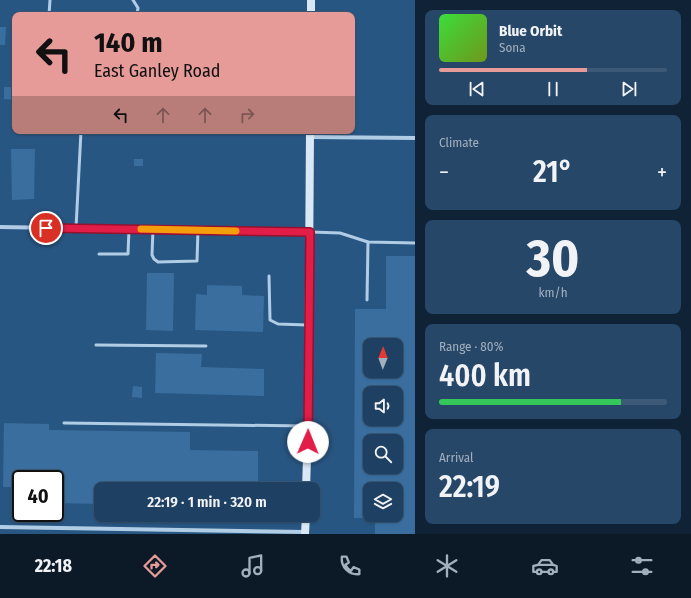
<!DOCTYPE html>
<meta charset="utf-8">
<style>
body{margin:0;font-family:"Fira Sans Condensed",sans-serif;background:#264768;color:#f1f3f6;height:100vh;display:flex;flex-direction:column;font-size:15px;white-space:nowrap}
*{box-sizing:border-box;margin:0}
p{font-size:13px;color:#a1afbe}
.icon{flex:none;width:22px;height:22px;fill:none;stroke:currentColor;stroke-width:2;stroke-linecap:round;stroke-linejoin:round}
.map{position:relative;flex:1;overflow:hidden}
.panel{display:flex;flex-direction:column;gap:10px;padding:10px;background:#102336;width:276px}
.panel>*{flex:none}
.top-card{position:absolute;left:12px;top:12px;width:343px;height:122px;border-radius:8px;box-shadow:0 1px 3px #0004,0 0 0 1px #3c5977;background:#e69b98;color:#111;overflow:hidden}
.needle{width:26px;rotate:1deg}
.buttons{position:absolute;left:363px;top:338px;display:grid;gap:8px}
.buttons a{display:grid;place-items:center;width:40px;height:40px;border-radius:8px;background:#1e4062;box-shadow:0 1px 3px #0004,0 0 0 1px #3c5977;font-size:20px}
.speed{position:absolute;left:12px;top:470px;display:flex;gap:8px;font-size:20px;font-weight:700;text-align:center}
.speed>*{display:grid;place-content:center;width:52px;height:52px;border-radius:50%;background:#1e4062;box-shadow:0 1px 3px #0004,0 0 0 1px #3c5977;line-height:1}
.speed .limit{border:2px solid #111;border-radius:6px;background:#fff;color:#111}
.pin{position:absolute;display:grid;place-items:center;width:34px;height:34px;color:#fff;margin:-17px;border:2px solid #fff;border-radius:50%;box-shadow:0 1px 4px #0007}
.me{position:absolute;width:44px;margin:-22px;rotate:1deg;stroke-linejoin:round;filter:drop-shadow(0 0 3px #0008)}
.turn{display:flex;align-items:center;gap:14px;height:84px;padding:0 16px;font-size:18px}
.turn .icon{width:52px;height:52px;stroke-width:2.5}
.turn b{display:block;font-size:28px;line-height:34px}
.lanes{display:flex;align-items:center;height:38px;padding:0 16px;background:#0003;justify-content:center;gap:20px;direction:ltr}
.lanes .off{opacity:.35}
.big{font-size:30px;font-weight:600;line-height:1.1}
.panel .widget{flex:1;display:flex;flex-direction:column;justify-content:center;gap:6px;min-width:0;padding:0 14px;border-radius:8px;background:#264768}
.panel .dial{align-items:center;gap:0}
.dial b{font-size:52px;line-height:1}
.song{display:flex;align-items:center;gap:12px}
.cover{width:48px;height:48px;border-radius:6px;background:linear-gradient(135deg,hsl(120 70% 55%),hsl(80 70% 35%))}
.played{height:4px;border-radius:2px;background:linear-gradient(90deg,#e69b98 65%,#3c5977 65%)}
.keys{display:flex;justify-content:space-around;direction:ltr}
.heat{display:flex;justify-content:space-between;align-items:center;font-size:22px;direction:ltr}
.charge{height:6px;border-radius:3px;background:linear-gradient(90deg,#34c759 80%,#3c5977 0)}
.trip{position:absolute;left:94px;top:482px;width:226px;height:40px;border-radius:8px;background:#1e4062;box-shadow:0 1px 3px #0004,0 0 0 1px #3c5977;font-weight:600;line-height:40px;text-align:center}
.dock{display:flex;height:64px;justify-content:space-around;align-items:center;background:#0c1a27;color:#a1afbe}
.dock .icon{width:28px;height:28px}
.dock .selected{color:#e69b98}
.dock b{font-size:18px;color:#f1f3f6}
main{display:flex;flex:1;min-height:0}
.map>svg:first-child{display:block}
.building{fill:#396e9e;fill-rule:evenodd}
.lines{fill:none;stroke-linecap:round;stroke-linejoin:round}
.lane{stroke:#b1cde6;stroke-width:3}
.street{stroke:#b1cde6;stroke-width:4}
.secondary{stroke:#dae8f6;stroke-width:8}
.route-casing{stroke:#92132f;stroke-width:10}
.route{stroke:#e11d48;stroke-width:7}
.slow{stroke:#f59e0b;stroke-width:7}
</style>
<main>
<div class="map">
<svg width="415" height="534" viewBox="0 0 415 534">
<rect width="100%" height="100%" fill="#285682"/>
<g class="building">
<path d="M0,27H6L5,45H0Z"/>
<path d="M4,87H15V100L4,99Z"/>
<path d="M11,149H35L34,199L12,200Z"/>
<rect x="134" y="159" width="9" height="7"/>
<path d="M386,256H415V534H375V518H354L355,309H386ZM370,345H396V371H370ZM370,393H396V419H370ZM370,441H396V467H370ZM370,489H396V515H370Z"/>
<path d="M147,273H174L173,331L146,330Z"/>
<path d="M207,285L242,286V295L264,296L263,332L195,330L196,294L207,295Z"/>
<path d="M156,353L202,354L201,367L264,369V396L155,393Z"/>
<path d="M133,386L142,387V398L132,397Z"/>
<path d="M4,423L49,424V430L190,432V450L258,451V489H101V504L55,503V479H21V503H16L17,487H3Z"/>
</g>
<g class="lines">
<g class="lane">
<path d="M133,0L138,8L137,15"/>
<path d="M49,15L50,0"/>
<path d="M76,228L81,131"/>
<path d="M153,229L152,255L154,259L158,262L197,261L198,230"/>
<path d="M311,232L340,233L368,242L415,243"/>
<path d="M99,254H128L129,229"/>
<path d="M269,276L270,320L278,324L307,325"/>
<path d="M367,300L368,242"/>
<path d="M96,345L206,346"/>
<path d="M64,423L306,426"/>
</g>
<g class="street">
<path d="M310,137L415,138"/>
<path d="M0,227L310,232"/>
<path d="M0,527L305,532"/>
</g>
<g class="secondary">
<path d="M311,15V0"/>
<path d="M306,489L308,426L310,131"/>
<path d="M305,534L306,515"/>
</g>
</g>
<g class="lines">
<g class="route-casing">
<path id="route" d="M46,228L310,232L308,442"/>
</g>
<use href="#route" class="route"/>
<path class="slow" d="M141,229L236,231"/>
</g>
</svg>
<div class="buttons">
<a><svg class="needle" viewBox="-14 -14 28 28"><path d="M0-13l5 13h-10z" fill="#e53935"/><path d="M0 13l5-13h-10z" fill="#a1afbe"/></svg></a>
<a><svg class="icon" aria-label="sound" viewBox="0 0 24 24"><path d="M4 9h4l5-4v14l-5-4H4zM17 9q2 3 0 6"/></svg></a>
<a><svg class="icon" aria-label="search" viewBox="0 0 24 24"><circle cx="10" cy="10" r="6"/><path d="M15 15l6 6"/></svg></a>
<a><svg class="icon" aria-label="layers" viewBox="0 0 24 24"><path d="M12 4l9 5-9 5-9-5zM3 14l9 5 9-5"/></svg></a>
</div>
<div class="speed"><div class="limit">40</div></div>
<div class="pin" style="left:46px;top:228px;background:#d93025"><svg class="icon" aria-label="arrive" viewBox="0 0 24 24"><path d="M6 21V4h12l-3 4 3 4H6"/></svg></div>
<svg class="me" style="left:308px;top:442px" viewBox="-20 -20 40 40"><circle r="19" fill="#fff"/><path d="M0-13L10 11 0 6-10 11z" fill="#e11d48"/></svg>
<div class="trip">22:19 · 1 min · 320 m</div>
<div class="top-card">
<div class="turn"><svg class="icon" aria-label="left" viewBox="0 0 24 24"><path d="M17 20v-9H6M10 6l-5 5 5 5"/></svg><div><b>140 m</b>East Ganley Road</div></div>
<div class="lanes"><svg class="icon" aria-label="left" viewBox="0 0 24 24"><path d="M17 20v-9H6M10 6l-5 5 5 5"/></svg><svg class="icon off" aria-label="ahead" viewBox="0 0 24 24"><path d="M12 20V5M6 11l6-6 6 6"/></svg><svg class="icon off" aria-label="ahead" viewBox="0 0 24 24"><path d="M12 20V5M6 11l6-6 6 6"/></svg><svg class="icon off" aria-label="right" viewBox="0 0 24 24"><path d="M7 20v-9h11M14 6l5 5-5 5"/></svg></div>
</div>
</div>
<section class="panel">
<div class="widget">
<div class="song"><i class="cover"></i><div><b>Blue Orbit</b><p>Sona</p></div></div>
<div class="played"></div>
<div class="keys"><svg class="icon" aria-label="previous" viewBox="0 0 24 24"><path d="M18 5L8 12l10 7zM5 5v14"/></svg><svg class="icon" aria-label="pause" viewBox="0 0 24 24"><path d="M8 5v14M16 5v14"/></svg><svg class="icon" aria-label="next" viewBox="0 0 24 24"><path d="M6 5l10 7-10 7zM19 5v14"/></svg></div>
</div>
<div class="widget"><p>Climate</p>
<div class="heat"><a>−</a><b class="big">21°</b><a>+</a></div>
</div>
<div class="widget dial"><b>30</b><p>km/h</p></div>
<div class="widget"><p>Range · 80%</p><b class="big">400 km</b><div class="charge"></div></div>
<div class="widget"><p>Arrival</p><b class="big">22:19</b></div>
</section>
</main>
<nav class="dock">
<b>22:18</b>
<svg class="icon selected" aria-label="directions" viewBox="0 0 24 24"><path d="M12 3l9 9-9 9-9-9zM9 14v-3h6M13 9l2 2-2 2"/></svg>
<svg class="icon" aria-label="music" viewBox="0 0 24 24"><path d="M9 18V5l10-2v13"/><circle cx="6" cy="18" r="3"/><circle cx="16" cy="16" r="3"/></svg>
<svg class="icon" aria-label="phone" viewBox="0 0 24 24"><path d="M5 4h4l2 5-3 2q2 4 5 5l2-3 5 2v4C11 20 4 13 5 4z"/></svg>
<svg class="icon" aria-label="climate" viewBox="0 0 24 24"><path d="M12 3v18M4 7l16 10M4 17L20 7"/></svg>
<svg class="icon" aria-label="car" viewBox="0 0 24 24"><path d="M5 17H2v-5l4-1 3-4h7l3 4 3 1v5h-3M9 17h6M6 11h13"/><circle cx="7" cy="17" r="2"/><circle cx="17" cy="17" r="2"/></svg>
<svg class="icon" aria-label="filters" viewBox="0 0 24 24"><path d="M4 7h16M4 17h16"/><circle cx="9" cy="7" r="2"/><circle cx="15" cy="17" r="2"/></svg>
</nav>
